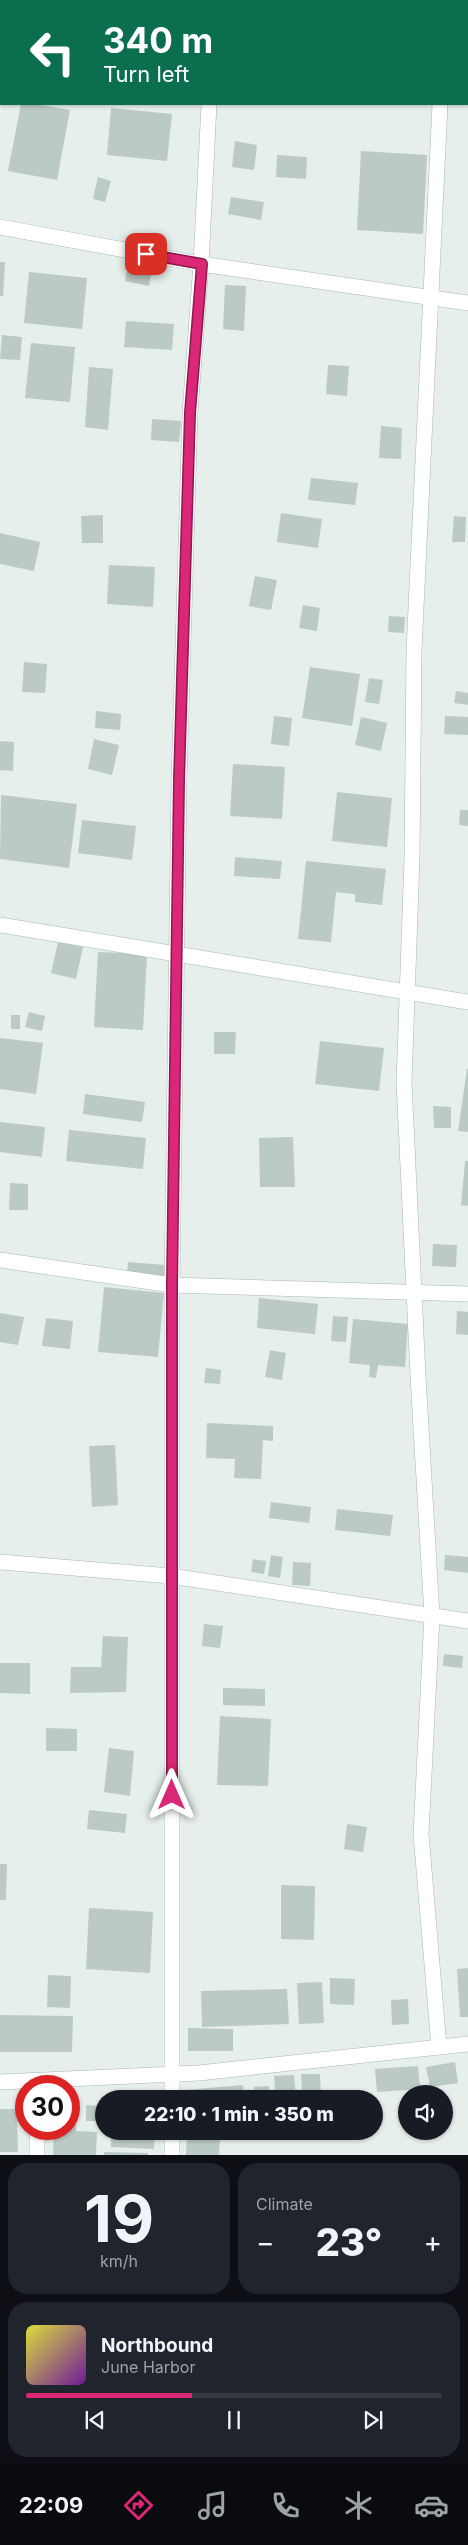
<!DOCTYPE html>
<meta charset="utf-8">
<style>
body{margin:0;font-family:Inter,sans-serif;background:#20242c;color:#f1f3f6;height:100vh;display:flex;flex-direction:column;font-size:19px;white-space:nowrap}
*{box-sizing:border-box;margin:0}
p{font-size:16px;color:#9ea1a6}
.icon{flex:none;width:28px;height:28px;fill:none;stroke:currentColor;stroke-width:2;stroke-linecap:round;stroke-linejoin:round}
.map{position:relative;height:2155px;overflow:hidden}
.side{display:flex;flex-direction:column;gap:8px;padding:8px;background:#0d0f14;flex:1}
.side>*{flex:none}
.guide{position:absolute;left:0px;top:0px;width:469px;height:105px;box-shadow:0 1px 4px #0004;background:#0b6e4f;color:#fff;overflow:hidden}
.controls{position:absolute;left:398px;top:2085px;display:grid;gap:10px}
.controls a{display:grid;place-items:center;width:55px;height:55px;border-radius:50%;background:#171b24;box-shadow:0 1px 4px #0004;font-size:25px}
.speed{position:absolute;left:15px;top:2075px;display:flex;gap:10px;font-size:25px;font-weight:700;text-align:center}
.speed>*{display:grid;place-content:center;width:65px;height:65px;border-radius:50%;background:#171b24;box-shadow:0 1px 4px #0004;line-height:1}
.speed .limit{border:8px solid #d22;background:#fff;color:#111}
.pin{position:absolute;display:grid;place-items:center;width:42px;height:42px;color:#fff;margin:-21px;border-radius:10px;box-shadow:0 2px 8px #0006}
.me{position:absolute;width:55px;margin:-28px;rotate:0deg;stroke-linejoin:round;filter:drop-shadow(0 0 4px #0008)}
.turn{display:flex;align-items:center;gap:18px;height:105px;padding:0 20px;font-size:22px}
.turn .icon{width:65px;height:65px;stroke-width:2.5}
.turn b{display:block;font-size:35px;line-height:42px}
.big{font-size:38px;font-weight:800;line-height:1.1}
.side .widget{flex:1;display:flex;flex-direction:column;justify-content:center;gap:8px;min-width:0;padding:0 18px;border-radius:20px;background:#20242c}
.side .dial{align-items:center;gap:0}
.dial b{font-size:65px;line-height:1}
.song{display:flex;align-items:center;gap:15px}
.cover{width:60px;height:60px;border-radius:8px;background:linear-gradient(135deg,hsl(60 70% 55%),hsl(280 70% 35%))}
.played{height:5px;border-radius:2px;background:linear-gradient(90deg,#db2777 40%,#363941 40%)}
.keys{display:flex;justify-content:space-around;direction:ltr}
.heat{display:flex;justify-content:space-between;align-items:center;font-size:28px;direction:ltr}
.side .tiles{flex:1;display:grid;gap:8px;grid-template-columns:1fr 1fr}
.widget:last-child{grid-column:span 2}
.trip{position:absolute;left:95px;top:2090px;width:288px;height:50px;border-radius:25px;background:#171b24;box-shadow:0 1px 4px #0004;font-weight:800;line-height:50px;text-align:center}
.tab-bar{display:flex;height:80px;justify-content:space-around;align-items:center;background:#090b0e;color:#9ea1a6}
.tab-bar .icon{width:35px;height:35px}
.tab-bar .active{color:#db2777}
.tab-bar b{font-size:22px;color:#f1f3f6}
.map>svg:first-child{display:block}
.building{fill:#bbcac4}
.lines{fill:none;stroke-linecap:round;stroke-linejoin:round}
.minor-casing{stroke:#a8b8b2;stroke-width:16}
.minor{stroke:#fff;stroke-width:15}
.route-casing{stroke:#8e194d;stroke-width:12}
.route{stroke:#db2777;stroke-width:9}
</style>
<div class="map">
<svg width="468" height="2155" viewBox="0 0 468 2155">
<rect width="100%" height="100%" fill="#e6efeb"/>
<g class="building">
<path d="M21,104H36L70,110L57,180L8,171Z"/>
<path d="M111,108L172,114L167,161L107,155Z"/>
<path d="M235,141L257,145L254,170L232,167Z"/>
<path d="M361,151L427,155L423,234L357,230Z"/>
<path d="M277,155L307,157L306,179L276,177Z"/>
<path d="M98,177L111,181L105,202L93,199Z"/>
<path d="M231,197L264,202L261,220L228,214Z"/>
<path d="M129,257L153,262L149,286L125,281Z"/>
<path d="M0,262H5L3,296H0Z"/>
<path d="M29,272L87,278L82,329L24,323Z"/>
<path d="M225,285L246,286L244,331L223,329Z"/>
<path d="M126,321L174,324L172,350L124,347Z"/>
<path d="M2,335L22,337L20,360L0,359Z"/>
<path d="M31,343L75,347L70,402L25,398Z"/>
<path d="M328,365L349,366L347,396L326,394Z"/>
<path d="M89,367L113,369L108,430L85,427Z"/>
<path d="M152,419L181,421L179,442L151,440Z"/>
<path d="M381,426L402,428L401,459L379,458Z"/>
<path d="M311,478L358,483L355,505L308,500Z"/>
<path d="M281,513L322,519L318,548L277,542Z"/>
<path d="M103,515V543H82L81,516Z"/>
<path d="M454,516L466,517L465,542H452Z"/>
<path d="M0,533L40,542L34,571L0,564Z"/>
<path d="M109,565L155,567L153,607L107,604Z"/>
<path d="M255,576L277,580L271,610L249,606Z"/>
<path d="M303,605L320,608L317,631L299,628Z"/>
<path d="M389,616L405,617L404,633L388,632Z"/>
<path d="M24,662L47,664L45,693L22,692Z"/>
<path d="M310,667L360,674L352,726L302,718Z"/>
<path d="M369,678L383,680L379,704L365,702Z"/>
<path d="M456,691L468,693V705L454,703Z"/>
<path d="M96,711L121,714L120,730L95,728Z"/>
<path d="M274,716L292,718L289,746L271,744Z"/>
<path d="M445,716L468,717V735L444,734Z"/>
<path d="M361,717L387,723L381,751L355,745Z"/>
<path d="M94,739L119,745L112,775L88,769Z"/>
<path d="M0,741L14,742L13,771L0,770Z"/>
<path d="M233,764L285,767L282,819L230,816Z"/>
<path d="M337,792L392,798L387,847L332,841Z"/>
<path d="M1,795L77,804L69,868L0,859Z"/>
<path d="M460,810H468V826L459,825Z"/>
<path d="M82,820L136,826L132,860L78,853Z"/>
<path d="M235,857L282,861L280,879L234,876Z"/>
<path d="M306,861L386,869L382,905L355,902V894L336,892L331,942L298,939Z"/>
<path d="M58,942L83,947L76,979L51,973Z"/>
<path d="M98,952L147,954L143,1030L94,1027Z"/>
<path d="M29,1012L45,1016L42,1031L25,1027Z"/>
<rect x="11" y="1015" width="9" height="14"/>
<path d="M214,1032H236L235,1054H214Z"/>
<path d="M0,1038L43,1043L36,1094L0,1089Z"/>
<path d="M320,1041L384,1048L379,1091L315,1084Z"/>
<path d="M467,1069H468V1132L458,1131Z"/>
<path d="M85,1094L145,1102L142,1122L83,1114Z"/>
<path d="M433,1106L451,1107V1128H434Z"/>
<path d="M0,1122L45,1127L42,1157L0,1152Z"/>
<path d="M69,1130L146,1138L143,1169L66,1161Z"/>
<path d="M293,1137L295,1187H260L259,1138Z"/>
<path d="M465,1161H468V1206L461,1205Z"/>
<path d="M10,1183L28,1184V1210H9Z"/>
<path d="M433,1244L457,1245L456,1267L432,1266Z"/>
<path d="M128,1262L165,1265L164,1280L127,1277Z"/>
<path d="M104,1287L164,1293L158,1357L98,1352Z"/>
<path d="M259,1298L318,1304L315,1334L257,1328Z"/>
<path d="M457,1311L468,1312V1335L456,1334Z"/>
<path d="M0,1313L24,1317L18,1345L0,1342Z"/>
<path d="M333,1316L348,1317L346,1342L331,1341Z"/>
<path d="M46,1318L73,1321L70,1349L42,1346Z"/>
<path d="M353,1319L408,1324L405,1367L378,1365L376,1378L369,1377L370,1365L349,1363Z"/>
<path d="M270,1350L286,1353L282,1380L265,1377Z"/>
<path d="M206,1368L221,1370L220,1384L204,1383Z"/>
<path d="M207,1423L273,1426V1441L263,1440L261,1479L234,1478L235,1459L206,1458Z"/>
<path d="M115,1445L118,1505L92,1507L89,1446Z"/>
<path d="M271,1502L311,1507L309,1523L269,1518Z"/>
<path d="M337,1509L393,1515L390,1536L335,1530Z"/>
<path d="M271,1555L283,1557L280,1578L268,1576Z"/>
<path d="M445,1555L468,1557V1573L444,1570Z"/>
<path d="M253,1559L266,1561L264,1574L251,1572Z"/>
<path d="M293,1562L311,1563L310,1586L292,1585Z"/>
<path d="M204,1624L223,1626L220,1648L202,1646Z"/>
<path d="M103,1636L128,1637L126,1692L70,1693L71,1667H101Z"/>
<path d="M444,1654L463,1656L462,1668L443,1666Z"/>
<path d="M0,1663H30V1694L0,1693Z"/>
<path d="M223,1688L265,1689V1706L223,1705Z"/>
<path d="M220,1716L271,1719L268,1786L217,1785Z"/>
<path d="M46,1728L77,1729V1751H46Z"/>
<path d="M109,1748L134,1751L130,1796L104,1792Z"/>
<path d="M89,1810L127,1814L125,1833L87,1829Z"/>
<path d="M347,1824L367,1827L363,1852L344,1849Z"/>
<path d="M0,1864H7L6,1900H0Z"/>
<path d="M281,1885L315,1886L314,1940L281,1939Z"/>
<path d="M89,1908L153,1912L150,1973L86,1969Z"/>
<path d="M468,1968V2017H460L457,1969Z"/>
<path d="M48,1975L71,1976L70,2008L47,2007Z"/>
<path d="M330,1978L355,1979L354,2005L330,2004Z"/>
<path d="M322,1982L324,2023L299,2024L297,1983Z"/>
<path d="M287,1989L289,2024L202,2027L201,1991Z"/>
<path d="M408,1999L409,2024L392,2025L391,2000Z"/>
<path d="M0,2015L73,2016L72,2052H0Z"/>
<path d="M188,2028L233,2029V2051H188Z"/>
<path d="M455,2062L458,2083L430,2087L426,2067Z"/>
<path d="M418,2066L420,2089L377,2092L375,2069Z"/>
<path d="M301,2074H320L321,2099H309V2090H302Z"/>
<path d="M294,2075L296,2099H276L274,2076Z"/>
<path d="M243,2085L244,2099H186L185,2090Z"/>
<path d="M269,2086L270,2099H255L254,2087Z"/>
<path d="M69,2103H76V2131L97,2132L96,2155H53L54,2129H69Z"/>
<path d="M86,2105L102,2106V2121H86Z"/>
<path d="M0,2109H17L18,2152H0Z"/>
<path d="M111,2131H155L154,2149L111,2147Z"/>
<path d="M187,2137L220,2139L219,2155H186Z"/>
<path d="M104,2152L148,2153V2155H104Z"/>
</g>
<g class="lines">
<g class="minor-casing">
<g id="minor">
<path d="M213,1V0"/>
<path d="M446,1L447,0"/>
<path d="M0,227L201,264L468,303"/>
<path d="M0,925L468,1002"/>
<path d="M0,1260L172,1285L468,1294"/>
<path d="M0,1562L171,1576L468,1621"/>
<path d="M439,2047L421,1834L432,1616L418,1376L404,1082L412,859L414,650L440,104"/>
<path d="M0,2082L199,2073L468,2044"/>
<path d="M172,2099V1285L179,780L190,413L201,264L209,104"/>
<path d="M172,2131V2155"/>
<path d="M37,2155V2129"/>
</g>
</g>
<use href="#minor" class="minor"/>
</g>
<g class="lines">
<g class="route-casing">
<path id="route" d="M146,254L202,264L190,413L179,780L172,1285V1795"/>
</g>
<use href="#route" class="route"/>
</g>
</svg>
<div class="controls">
<a><svg class="icon" aria-label="sound" viewBox="0 0 24 24"><path d="M4 9h4l5-4v14l-5-4H4zM17 9q2 3 0 6"/></svg></a>
</div>
<div class="speed"><div class="limit">30</div></div>
<div class="pin" style="left:146px;top:254px;background:#d93025"><svg class="icon" aria-label="arrive" viewBox="0 0 24 24"><path d="M6 21V4h12l-3 4 3 4H6"/></svg></div>
<svg class="me" style="left:172px;top:1795px" viewBox="-20 -20 40 40"><path d="M0-17L14 15 0 8-14 15z" fill="#db2777" stroke="#fff" stroke-width="4"/></svg>
<div class="trip">22:10 · 1 min · 350 m</div>
<div class="guide">
<div class="turn"><svg class="icon" aria-label="left" viewBox="0 0 24 24"><path d="M17 20v-9H6M10 6l-5 5 5 5"/></svg><div><b>340 m</b>Turn left</div></div>
</div>
</div>
<section class="side">
<div class="tiles">
<div class="widget dial"><b>19</b><p>km/h</p></div>
<div class="widget"><p>Climate</p>
<div class="heat"><a>−</a><b class="big">23°</b><a>+</a></div>
</div>
<div class="widget">
<div class="song"><i class="cover"></i><div><b>Northbound</b><p>June Harbor</p></div></div>
<div class="played"></div>
<div class="keys"><svg class="icon" aria-label="previous" viewBox="0 0 24 24"><path d="M18 5L8 12l10 7zM5 5v14"/></svg><svg class="icon" aria-label="pause" viewBox="0 0 24 24"><path d="M8 5v14M16 5v14"/></svg><svg class="icon" aria-label="next" viewBox="0 0 24 24"><path d="M6 5l10 7-10 7zM19 5v14"/></svg></div>
</div>
</div>
</section>
<nav class="tab-bar">
<b>22:09</b>
<svg class="icon active" aria-label="directions" viewBox="0 0 24 24"><path d="M12 3l9 9-9 9-9-9zM9 14v-3h6M13 9l2 2-2 2"/></svg>
<svg class="icon" aria-label="music" viewBox="0 0 24 24"><path d="M9 18V5l10-2v13"/><circle cx="6" cy="18" r="3"/><circle cx="16" cy="16" r="3"/></svg>
<svg class="icon" aria-label="phone" viewBox="0 0 24 24"><path d="M5 4h4l2 5-3 2q2 4 5 5l2-3 5 2v4C11 20 4 13 5 4z"/></svg>
<svg class="icon" aria-label="climate" viewBox="0 0 24 24"><path d="M12 3v18M4 7l16 10M4 17L20 7"/></svg>
<svg class="icon" aria-label="car" viewBox="0 0 24 24"><path d="M5 17H2v-5l4-1 3-4h7l3 4 3 1v5h-3M9 17h6M6 11h13"/><circle cx="7" cy="17" r="2"/><circle cx="17" cy="17" r="2"/></svg>
</nav>
